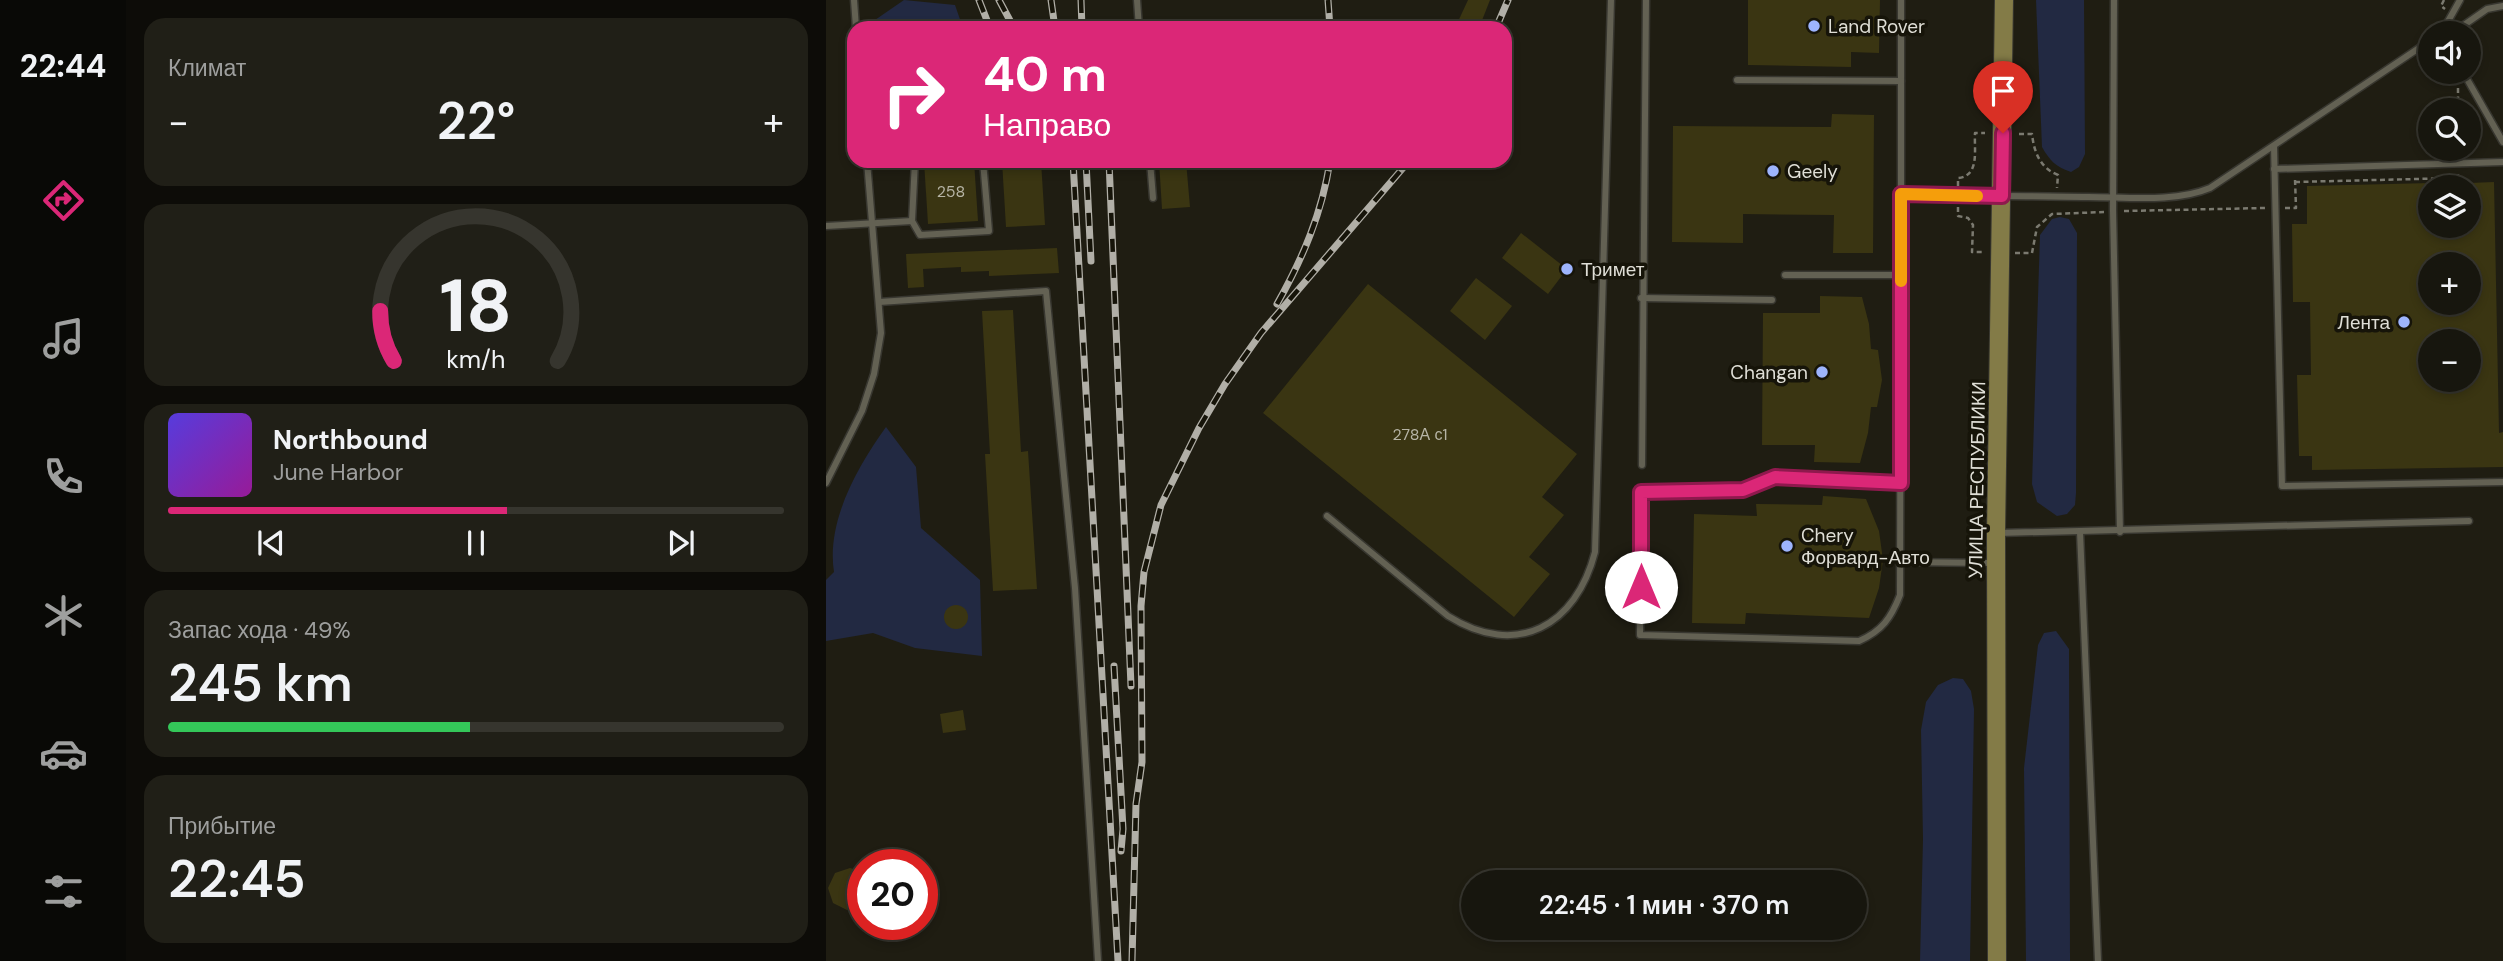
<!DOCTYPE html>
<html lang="ru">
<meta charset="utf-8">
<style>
body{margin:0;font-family:"DM Sans",sans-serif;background:#201f17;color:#f1f3f6;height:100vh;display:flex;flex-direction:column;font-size:26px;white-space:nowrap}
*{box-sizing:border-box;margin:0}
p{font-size:23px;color:#9e9f9e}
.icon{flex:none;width:38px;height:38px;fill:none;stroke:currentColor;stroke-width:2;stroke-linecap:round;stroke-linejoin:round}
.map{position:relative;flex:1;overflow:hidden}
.drawer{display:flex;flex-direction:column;gap:18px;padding:18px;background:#0d0c08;width:700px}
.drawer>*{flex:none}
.hud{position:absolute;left:21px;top:21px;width:665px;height:147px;border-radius:21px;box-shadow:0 4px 10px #0003,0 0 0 2px #36352e;background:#db2777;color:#fff;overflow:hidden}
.tools{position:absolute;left:1592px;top:21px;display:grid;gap:14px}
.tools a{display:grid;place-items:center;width:63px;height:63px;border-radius:50%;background:#17160e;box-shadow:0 4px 10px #0003,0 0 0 2px #36352e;font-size:35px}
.speed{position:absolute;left:21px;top:849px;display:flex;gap:14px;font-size:35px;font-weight:700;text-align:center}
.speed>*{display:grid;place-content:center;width:91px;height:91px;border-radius:50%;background:#17160e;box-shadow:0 4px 10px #0003,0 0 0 2px #36352e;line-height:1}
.speed .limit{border:10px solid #d22;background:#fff;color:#111}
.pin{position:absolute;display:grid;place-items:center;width:60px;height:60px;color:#fff;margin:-72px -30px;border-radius:50% 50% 50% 0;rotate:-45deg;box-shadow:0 0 7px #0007}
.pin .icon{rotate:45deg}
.me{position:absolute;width:77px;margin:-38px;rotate:0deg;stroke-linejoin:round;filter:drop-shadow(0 0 5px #0008)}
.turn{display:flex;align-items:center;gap:24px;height:147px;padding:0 21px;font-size:32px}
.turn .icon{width:91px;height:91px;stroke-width:2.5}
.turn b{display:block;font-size:49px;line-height:60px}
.big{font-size:52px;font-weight:600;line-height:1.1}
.drawer .tile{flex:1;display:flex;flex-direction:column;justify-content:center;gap:10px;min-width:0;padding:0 24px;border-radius:21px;background:#201f17}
.drawer .dial{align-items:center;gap:0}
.dial svg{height:182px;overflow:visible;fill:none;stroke:#36352e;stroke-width:7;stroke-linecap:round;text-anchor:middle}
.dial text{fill:#f1f3f6;stroke:none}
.song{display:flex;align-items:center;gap:21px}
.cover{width:84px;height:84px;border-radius:10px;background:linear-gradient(135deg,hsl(250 70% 55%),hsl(300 70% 35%))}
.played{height:7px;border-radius:4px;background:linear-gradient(90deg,#db2777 55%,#36352e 55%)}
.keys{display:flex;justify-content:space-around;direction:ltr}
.heat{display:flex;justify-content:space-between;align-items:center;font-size:38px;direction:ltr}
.charge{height:10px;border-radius:5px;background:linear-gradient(90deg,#34c759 49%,#36352e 0)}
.trip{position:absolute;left:635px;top:870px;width:406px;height:70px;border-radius:35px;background:#17160e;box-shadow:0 4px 10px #0003,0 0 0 2px #36352e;font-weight:600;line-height:70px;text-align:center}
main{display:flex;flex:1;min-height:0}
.dock{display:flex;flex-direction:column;width:126px;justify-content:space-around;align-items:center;background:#090906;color:#9e9f9e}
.dock .icon{width:49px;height:49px}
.dock .current{color:#db2777}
.dock b{font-size:32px;color:#f1f3f6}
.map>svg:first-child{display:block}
.green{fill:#222942}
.building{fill:#3a3512;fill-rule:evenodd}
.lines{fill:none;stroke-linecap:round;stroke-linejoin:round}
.service-casing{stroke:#383730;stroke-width:9}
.primary-casing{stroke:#383730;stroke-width:20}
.path{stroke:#7b7a70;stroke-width:2.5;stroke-dasharray:5 3.5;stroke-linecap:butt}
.service{stroke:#636153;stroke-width:6}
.primary{stroke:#837b47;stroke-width:18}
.rail-casing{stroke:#b1afa7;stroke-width:7}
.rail{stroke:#161409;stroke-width:4.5;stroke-dasharray:13;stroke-linecap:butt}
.route-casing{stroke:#8e194d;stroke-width:18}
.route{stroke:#db2777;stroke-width:12}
.slow{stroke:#f59e0b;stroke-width:12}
.poi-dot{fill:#9db4fd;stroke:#161409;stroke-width:2.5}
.labels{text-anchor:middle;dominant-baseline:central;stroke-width:7;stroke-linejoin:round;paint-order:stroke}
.number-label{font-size:16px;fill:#b6b4a5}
.poi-label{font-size:19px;fill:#dfded6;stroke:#161409;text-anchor:start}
.street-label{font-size:19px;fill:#dfded6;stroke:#161409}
</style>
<main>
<nav class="dock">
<b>22:44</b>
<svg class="icon current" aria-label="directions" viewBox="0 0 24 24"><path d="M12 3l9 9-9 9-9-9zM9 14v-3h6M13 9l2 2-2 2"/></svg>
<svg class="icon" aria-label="music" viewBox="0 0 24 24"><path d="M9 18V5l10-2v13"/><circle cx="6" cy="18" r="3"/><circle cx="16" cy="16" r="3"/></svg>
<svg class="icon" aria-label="phone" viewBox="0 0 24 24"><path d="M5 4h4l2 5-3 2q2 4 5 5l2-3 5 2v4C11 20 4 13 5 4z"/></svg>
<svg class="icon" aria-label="climate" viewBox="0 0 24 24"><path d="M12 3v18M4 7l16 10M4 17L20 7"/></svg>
<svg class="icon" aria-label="car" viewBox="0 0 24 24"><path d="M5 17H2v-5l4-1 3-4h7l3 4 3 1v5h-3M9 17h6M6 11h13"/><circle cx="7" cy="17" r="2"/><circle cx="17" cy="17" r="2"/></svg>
<svg class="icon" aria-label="filters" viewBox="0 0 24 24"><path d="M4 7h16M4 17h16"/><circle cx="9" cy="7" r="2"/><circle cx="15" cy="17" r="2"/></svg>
</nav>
<section class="drawer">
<div class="tile"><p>Климат</p>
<div class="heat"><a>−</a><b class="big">22°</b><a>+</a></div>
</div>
<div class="tile dial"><svg viewBox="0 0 100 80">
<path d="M14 69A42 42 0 1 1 86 69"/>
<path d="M14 69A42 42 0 0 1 8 47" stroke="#db2777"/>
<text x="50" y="56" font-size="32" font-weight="700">18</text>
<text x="50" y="72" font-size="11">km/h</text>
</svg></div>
<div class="tile">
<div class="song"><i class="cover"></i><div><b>Northbound</b><p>June Harbor</p></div></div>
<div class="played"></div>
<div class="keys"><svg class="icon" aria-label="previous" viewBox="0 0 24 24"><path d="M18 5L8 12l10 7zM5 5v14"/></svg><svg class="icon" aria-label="pause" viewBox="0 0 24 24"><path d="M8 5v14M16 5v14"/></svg><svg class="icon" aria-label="next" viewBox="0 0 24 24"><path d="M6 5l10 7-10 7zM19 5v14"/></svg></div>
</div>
<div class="tile"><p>Запас хода · 49%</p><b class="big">245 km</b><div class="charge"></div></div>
<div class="tile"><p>Прибытие</p><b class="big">22:45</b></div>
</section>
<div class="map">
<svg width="1677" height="961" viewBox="0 0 1677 961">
<rect width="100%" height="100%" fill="#1f1d12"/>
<g class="green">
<path d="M78,0L129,5L137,28H49V20Z"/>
<path d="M1210,0H1258L1259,154L1253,167L1245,172C1230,167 1224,161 1216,147Z"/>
<path d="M1234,217L1243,219L1251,233L1250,493L1249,505L1241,514L1231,516L1211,502L1206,484L1214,235L1226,219Z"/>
<path d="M60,427L90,467L95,528L154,580L156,656L89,648L47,633L0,641V580L8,572C0,521 32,466 60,427Z"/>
<path d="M1230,631L1243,649L1244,961H1200L1198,768L1212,645L1218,633Z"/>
<path d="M1127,678L1137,679L1145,691L1148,709L1144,961H1094L1097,839L1095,730L1100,702L1112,685Z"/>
</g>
<g class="building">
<path d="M642,0H664L653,28H629Z"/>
<path d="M922,0H1054L1053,53L1025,52V67L922,65Z"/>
<path d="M1006,114L1048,115L1047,253H1007L1008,215L917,214V243L846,242L847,126L1005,127Z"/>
<path d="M98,161H148L152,221L102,224Z"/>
<path d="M176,161H215L219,225L180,227Z"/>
<path d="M333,161H360L364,207L336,209Z"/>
<path d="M1668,182L1673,433L1677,432V467L1486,470V456H1473L1471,375H1485L1484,302H1467L1466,224H1481V186L1605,183V226H1643V183ZM1605,264H1643V303H1605ZM1605,341H1643V380H1605Z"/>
<path d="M695,233L741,269L722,294L676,258Z"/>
<path d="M231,248L233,273L163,276V271L135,272V267L97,269L98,287L82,288L80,254Z"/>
<path d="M650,278L686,306L659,340L624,311Z"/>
<path d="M542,284L751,454L716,497L738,515L703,557L724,574L688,617L437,413Z"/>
<path d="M994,296L1036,297L1043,324L1045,349L1052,350L1056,380L1051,407H1045L1042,433L1034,463L988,462L989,445H936L937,313H994Z"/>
<path d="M187,310L195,452L202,451L211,589L167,591L159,454H164L156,311Z"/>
<path d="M997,496L1040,499L1053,531L1057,560L1053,588L1043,618L920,613L919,624L866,623L868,514L931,516L930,504L996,505Z"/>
<circle cx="130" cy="617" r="12"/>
<path d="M137,710L140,730L117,733L114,714Z"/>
<path d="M24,868L37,872V905L21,910L7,903L2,888L9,873Z"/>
</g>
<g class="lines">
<g class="service-casing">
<g id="service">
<path d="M28,0L30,28"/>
<path d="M311,0L313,28"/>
<path d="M1075,0V194C1138,196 1200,196 1262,197C1301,197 1348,203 1384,188L1605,40"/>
<path d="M1288,0L1287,211L1294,532"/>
<path d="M1616,32L1634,0"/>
<path d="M1616,33L1638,25L1661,9L1677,6"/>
<path d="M1637,72L1677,142"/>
<path d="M911,80L1075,81"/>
<path d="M1448,146L1456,486L1677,482"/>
<path d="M89,161L86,221L94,235L163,231L157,161"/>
<path d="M324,161L327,198"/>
<path d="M1448,169L1677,162"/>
<path d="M0,226L86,221"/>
<path d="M959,275H1075"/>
<path d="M815,298L946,300"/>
<path d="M53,302L220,291L249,588L272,961"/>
<path d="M816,465L820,0"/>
<path d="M0,483L36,411L48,374L55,333L41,161"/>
<path d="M1075,483L949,477L917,490L815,492L814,635L1033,641C1056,631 1065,618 1074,595L1075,194"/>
<path d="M501,516L622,616C691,659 750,626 769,552L785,0"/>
<path d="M1254,532L1272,961"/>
<path d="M1172,533L1643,521"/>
<path d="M1074,562L1167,563"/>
</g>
</g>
<g class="primary-casing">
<path id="primary" d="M1171,961L1170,533L1178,0"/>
</g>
<g class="path">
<path d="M1618,0L1615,6L1619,9"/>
<path d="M1632,110V86"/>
<path d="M1193,134H1206C1208,152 1214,168 1232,175L1231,188"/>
<path d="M1469,182L1632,178V172"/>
<path d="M1132,186V178C1154,176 1148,150 1149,133H1159"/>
<path d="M1132,207V216L1142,218L1147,225L1146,252H1158"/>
<path d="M1459,208H1470L1469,179"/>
<path d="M1298,211L1439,208"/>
<path d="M1189,253H1206L1211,227L1226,214L1278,212"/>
</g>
<use href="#service" class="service"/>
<use href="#primary" class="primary"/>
<g class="rail-casing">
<g id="rail">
<path d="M153,0L164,28"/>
<path d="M173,0L188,28"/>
<path d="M225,0L229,28"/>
<path d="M255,0L256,28"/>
<path d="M502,0L504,28"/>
<path d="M670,28L682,0"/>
<path d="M247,161L292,961"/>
<path d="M260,161L265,261"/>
<path d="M283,161L305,686"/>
<path d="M451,304C477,258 496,213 504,161"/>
<path d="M288,666L297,829L295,851"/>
<path d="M306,961L310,804L316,762L315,606L318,572L335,505L373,428L399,384L435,333L583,161"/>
</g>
</g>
<use href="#rail" class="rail"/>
</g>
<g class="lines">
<g class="route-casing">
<path id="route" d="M815,587V492L917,490L949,477L1075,483V194L1176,196L1177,133"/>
</g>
<use href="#route" class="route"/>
<path class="slow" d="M1075,281V194L1151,196"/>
</g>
<g class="poi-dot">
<circle cx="988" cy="26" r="7"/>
<circle cx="947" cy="171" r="7"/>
<circle cx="741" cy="269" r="7"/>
<circle cx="1578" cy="322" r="7"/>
<circle cx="996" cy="372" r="7"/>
<circle cx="961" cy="546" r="7"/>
</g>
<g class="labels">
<g class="number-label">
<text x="125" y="191">258</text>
<text x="594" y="434">278А с1</text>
</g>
<g class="poi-label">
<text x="1002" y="26">Land Rover</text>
<text x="961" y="171">Geely</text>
<text x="755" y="269">Тримет</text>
<text x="1564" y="322" text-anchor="end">Лента</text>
<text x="982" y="372" text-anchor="end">Changan</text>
<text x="975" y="535">Chery<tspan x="975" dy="22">Форвард-Авто</tspan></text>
</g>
<g class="street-label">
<text transform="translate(1151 480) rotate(-89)">УЛИЦА РЕСПУБЛИКИ</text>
</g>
</g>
</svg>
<div class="tools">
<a><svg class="icon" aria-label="sound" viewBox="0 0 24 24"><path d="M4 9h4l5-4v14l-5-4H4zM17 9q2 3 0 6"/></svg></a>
<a><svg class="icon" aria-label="search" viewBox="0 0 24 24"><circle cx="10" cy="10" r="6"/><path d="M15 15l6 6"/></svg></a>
<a><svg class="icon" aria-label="layers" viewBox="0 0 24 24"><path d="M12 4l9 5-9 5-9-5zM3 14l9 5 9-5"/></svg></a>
<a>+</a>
<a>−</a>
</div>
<div class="speed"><div class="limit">20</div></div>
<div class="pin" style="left:1177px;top:133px;background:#d93025"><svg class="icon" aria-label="arrive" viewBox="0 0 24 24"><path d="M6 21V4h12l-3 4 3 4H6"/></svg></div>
<svg class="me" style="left:815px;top:587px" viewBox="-20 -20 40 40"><circle r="19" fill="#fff"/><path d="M0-13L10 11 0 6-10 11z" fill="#db2777"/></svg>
<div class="trip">22:45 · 1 мин · 370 m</div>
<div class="hud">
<div class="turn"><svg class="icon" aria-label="right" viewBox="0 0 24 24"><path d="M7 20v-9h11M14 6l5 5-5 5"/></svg><div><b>40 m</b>Направо</div></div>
</div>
</div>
</main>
